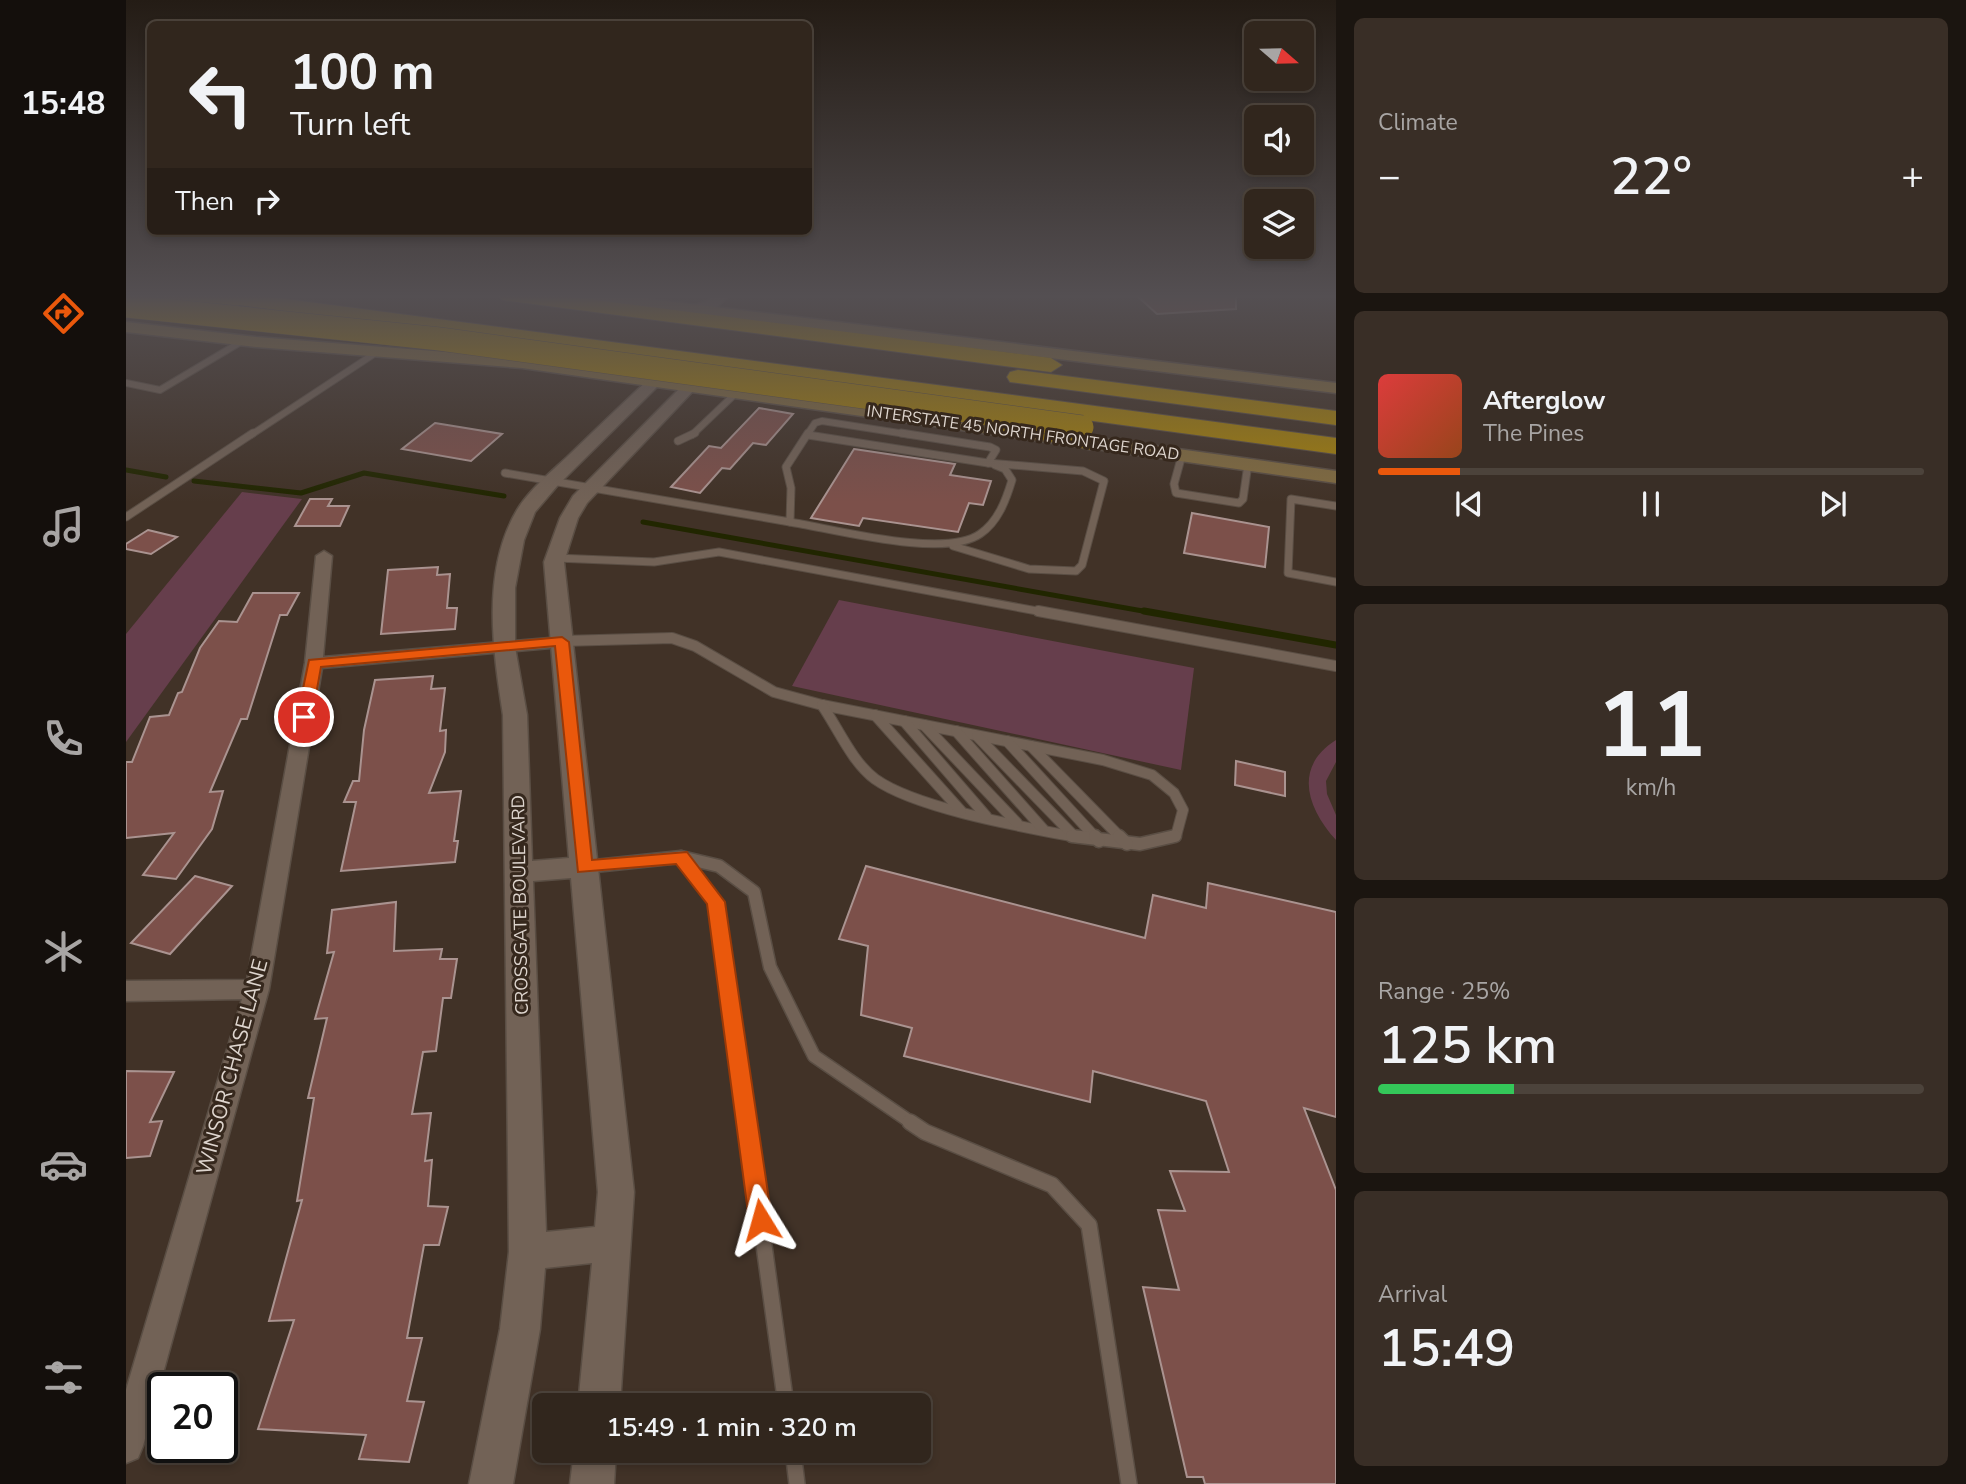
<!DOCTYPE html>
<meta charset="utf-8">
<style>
body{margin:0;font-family:"Nunito Sans",sans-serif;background:#392e26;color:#f1f3f6;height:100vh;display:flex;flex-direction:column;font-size:26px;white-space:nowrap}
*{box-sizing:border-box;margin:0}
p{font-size:23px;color:#a8a5a4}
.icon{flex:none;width:38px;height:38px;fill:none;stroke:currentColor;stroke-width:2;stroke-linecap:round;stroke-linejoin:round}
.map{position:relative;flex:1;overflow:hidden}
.drawer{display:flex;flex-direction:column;gap:18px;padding:18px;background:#1b1510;width:630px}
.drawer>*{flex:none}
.guide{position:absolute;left:21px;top:21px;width:665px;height:214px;border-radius:10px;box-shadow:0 4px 10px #0003,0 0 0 2px #4c433b;background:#31261d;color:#f1f3f6;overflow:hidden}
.needle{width:46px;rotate:110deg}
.controls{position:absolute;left:1118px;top:21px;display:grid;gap:14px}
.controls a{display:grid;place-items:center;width:70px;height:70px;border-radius:10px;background:#31261d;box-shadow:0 4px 10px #0003,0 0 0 2px #4c433b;font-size:35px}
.speed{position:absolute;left:21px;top:1372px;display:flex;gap:14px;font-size:35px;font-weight:700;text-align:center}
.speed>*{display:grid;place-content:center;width:91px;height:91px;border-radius:50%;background:#31261d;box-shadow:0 4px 10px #0003,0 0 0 2px #4c433b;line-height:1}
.speed .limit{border:4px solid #111;border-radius:10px;background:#fff;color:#111}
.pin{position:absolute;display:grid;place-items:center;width:60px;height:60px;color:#fff;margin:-30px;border:4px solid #fff;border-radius:50%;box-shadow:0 2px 7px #0007}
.me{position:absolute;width:77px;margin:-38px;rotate:352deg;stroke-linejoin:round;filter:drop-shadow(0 0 5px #0008)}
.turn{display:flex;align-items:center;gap:24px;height:147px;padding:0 28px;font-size:32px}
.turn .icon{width:91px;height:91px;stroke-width:2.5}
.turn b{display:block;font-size:49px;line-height:60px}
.then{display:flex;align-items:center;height:66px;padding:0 28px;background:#0003;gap:14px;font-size:26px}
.big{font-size:52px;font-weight:600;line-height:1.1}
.drawer .card{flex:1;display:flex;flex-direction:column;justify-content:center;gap:10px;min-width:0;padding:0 24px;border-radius:10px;background:#392e26}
.drawer .dial{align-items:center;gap:0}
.dial b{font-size:91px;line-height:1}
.song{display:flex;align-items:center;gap:21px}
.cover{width:84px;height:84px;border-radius:10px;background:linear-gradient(135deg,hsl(0 70% 55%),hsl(20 70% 35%))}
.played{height:7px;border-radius:4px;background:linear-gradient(90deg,#ea580c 15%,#4c433b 15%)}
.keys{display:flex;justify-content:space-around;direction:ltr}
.heat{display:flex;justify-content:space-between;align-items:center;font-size:38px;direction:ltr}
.charge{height:10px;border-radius:5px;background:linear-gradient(90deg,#34c759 25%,#4c433b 0)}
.trip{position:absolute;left:406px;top:1393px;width:399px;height:70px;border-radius:10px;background:#31261d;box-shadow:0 4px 10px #0003,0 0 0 2px #4c433b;font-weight:600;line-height:70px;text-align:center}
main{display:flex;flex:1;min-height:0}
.dock{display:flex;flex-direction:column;width:126px;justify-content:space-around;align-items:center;background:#140f0c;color:#a8a5a4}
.dock .icon{width:49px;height:49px}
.dock .active{color:#ea580c}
.dock b{font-size:32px;color:#f1f3f6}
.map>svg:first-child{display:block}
.green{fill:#663e4c}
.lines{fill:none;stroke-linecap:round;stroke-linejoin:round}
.stream-far1{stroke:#212600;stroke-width:5}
.stream{stroke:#212600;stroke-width:7}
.building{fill:#7c504a;stroke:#aa9390;stroke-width:2}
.service-far4-casing{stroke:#5a4e44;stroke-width:8}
.service-far3-casing{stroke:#5a4e44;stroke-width:9}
.service-far2-casing{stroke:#5a4e44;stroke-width:12}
.service-far1-casing{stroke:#5a4e44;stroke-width:15}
.service-casing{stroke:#5a4e44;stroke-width:18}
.minor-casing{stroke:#5a4e44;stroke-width:3}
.tertiary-casing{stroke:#5a4e44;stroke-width:3}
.secondary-casing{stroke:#5a4e44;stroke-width:3}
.motorway-casing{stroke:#5a4e44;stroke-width:2}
.service-far4{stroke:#726256;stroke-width:6}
.service-far3{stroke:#726256;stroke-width:7}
.service-far2{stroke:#726256;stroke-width:10}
.service-far1{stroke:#726256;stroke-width:12}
.service{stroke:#726256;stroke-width:15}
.minor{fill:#726256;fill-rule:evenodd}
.tertiary{fill:#726256;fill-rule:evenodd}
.secondary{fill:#816b40;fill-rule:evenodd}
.motorway{fill:#a4800b;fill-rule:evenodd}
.motorway-bridge-casing{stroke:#5a4e44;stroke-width:24;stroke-linecap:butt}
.motorway-bridge{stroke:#a4800b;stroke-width:23}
.route{fill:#ea580c;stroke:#983908;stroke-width:2}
.labels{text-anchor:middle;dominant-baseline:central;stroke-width:6;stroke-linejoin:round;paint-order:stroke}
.far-street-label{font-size:16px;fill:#ded5ce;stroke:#36281d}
.street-label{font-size:18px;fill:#ded5ce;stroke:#36281d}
.near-street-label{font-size:21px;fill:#ded5ce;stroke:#36281d}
</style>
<main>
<nav class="dock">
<b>15:48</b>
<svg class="icon active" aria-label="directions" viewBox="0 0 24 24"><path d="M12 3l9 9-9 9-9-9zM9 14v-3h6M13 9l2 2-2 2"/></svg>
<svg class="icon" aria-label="music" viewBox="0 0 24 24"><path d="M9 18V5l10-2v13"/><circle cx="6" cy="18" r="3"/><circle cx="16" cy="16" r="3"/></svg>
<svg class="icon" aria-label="phone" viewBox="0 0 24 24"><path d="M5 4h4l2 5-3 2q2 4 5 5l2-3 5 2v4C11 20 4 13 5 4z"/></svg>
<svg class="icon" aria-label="climate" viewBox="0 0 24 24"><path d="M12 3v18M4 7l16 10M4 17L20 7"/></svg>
<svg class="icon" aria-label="car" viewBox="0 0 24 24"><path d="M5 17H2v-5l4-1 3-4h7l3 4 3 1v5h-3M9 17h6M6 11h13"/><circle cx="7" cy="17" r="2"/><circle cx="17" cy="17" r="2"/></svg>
<svg class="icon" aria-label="filters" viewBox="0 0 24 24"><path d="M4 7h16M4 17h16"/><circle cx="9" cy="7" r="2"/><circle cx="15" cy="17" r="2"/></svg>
</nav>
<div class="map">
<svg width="1210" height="1484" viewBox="0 0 1210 1484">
<rect width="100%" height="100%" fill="#413227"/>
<g class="green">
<path d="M116,492L176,499L0,742V634Z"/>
<path d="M713,600L1068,668L1055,770L666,686Z"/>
<path d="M1210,740V762L1200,781L1201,794L1210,815V840C1181,808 1167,767 1210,740Z"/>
</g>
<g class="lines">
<g class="stream-far1">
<path d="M0,470L40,477"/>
<path d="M68,481L175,493L238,473L378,496"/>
<path d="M517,522L1028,613"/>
</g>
<path class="stream" d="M1018,611L1210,645"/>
</g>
<g class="building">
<path d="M1009,294H1110V309L1031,314Z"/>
<path d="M633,408L667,414L640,445L627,443L604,469L596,468L574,493L545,487L583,446L595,448Z"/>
<path d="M309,423L376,434L345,461L276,449Z"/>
<path d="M728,449L829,464L824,475L865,481L857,505L843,503L832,532L737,518L733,526L685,518Z"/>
<path d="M184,499H206L202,506H223L214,526H169Z"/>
<path d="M1066,513L1143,527L1139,567L1058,553Z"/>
<path d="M22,530L51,537L25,554L0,549V544Z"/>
<path d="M312,567L311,575L324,574L321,608H331L329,629L255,634L262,570Z"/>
<path d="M127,593H173L161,615H154L121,719H115L84,792L97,791L86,829L50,879L17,875L48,833L0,838V762H6L24,717L43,715L52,693L56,692L74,648L93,621L111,622Z"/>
<path d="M307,676L305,689L319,688L314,731L320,730L319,752L303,793L335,791L328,841H332L329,862L215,871L230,802H218L227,781H233L238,730L249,680Z"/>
<path d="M1110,761L1159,772V796L1109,785Z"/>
<path d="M740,866L1019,938L1027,895L1080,908L1082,883L1210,912V1117L1178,1108L1210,1190V1484H1079L1077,1477H1061L1017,1287L1053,1290L1032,1210L1059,1211L1044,1171L1103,1172L1080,1101L967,1071L964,1102L778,1056L786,1028L735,1015L742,946L713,939Z"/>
<path d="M69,876L106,886L44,954L5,943Z"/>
<path d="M270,902L268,951L316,949L314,959H331L325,998H317L310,1051L297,1052L286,1114L305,1113L299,1161L306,1160L302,1206L322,1207L313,1245H298L281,1338H296L281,1401L298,1402L283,1462L233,1459L240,1435L132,1429L168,1320L143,1321L176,1200L171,1201L188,1098H182L201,1018L189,1019L208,952L201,953L206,910Z"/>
<path d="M0,1071L48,1072L24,1122L36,1121L24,1156L0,1158Z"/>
</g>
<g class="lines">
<g class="service-far4-casing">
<g id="service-far4">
<path d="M0,383L34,390L118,340"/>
<path d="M125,435L254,350"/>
<path d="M566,435L610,393"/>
<path d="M681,435L689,423L696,421L786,435"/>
</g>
</g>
<g class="service-far3-casing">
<g id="service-far3">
<path d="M775,433L864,447L870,450L862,463"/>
<path d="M682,435L862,463L957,471L978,481L956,565L950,571L903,569L827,546"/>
<path d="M552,441L569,433"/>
<path d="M1056,455L1048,484L1050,493L1113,503L1117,499L1122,464"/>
<path d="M379,473L664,522L665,488L660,467L682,433"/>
<path d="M1210,506L1165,499L1162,573L1210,582"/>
<path d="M0,517L127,433"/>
<path d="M664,522C708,529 818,559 854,534C872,522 880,500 886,480L879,469L869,465"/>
<path d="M430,558L528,562L593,552L922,613"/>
</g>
</g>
<g class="service-far2-casing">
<g id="service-far2">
<path d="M912,611L1210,666"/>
<path d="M436,641L546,638L569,646L648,692L696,705"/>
<path d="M696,705L977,760L1026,775L1048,793L1057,810L1050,836L1043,838"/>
<path d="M696,705C712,728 726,762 749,779C791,809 903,828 955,838"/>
<path d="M749,715L835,811"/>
<path d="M778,721L860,816"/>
<path d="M798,725L891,823"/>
<path d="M830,731L917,829"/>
<path d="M851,736L947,835"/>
<path d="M881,741L970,838"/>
<path d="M905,746L995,838"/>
</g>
</g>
<g class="service-far1-casing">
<g id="service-far1">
<path d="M946,836L1014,844L1049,836"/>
<path d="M969,836L973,841"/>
<path d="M993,836L1001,844"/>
<path d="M555,857L590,902L621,1123"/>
<path d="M459,867L555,857L593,866L628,892L644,967L688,1056L786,1123"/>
</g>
</g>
<g class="service-casing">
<g id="service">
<path d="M621,1122L660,1405"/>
<path d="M784,1122L799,1132L926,1185L963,1225L1003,1484"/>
<path d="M667,1451L671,1484"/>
</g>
</g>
<g class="minor-casing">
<path id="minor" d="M198,551L206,556L197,657L436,637L445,642L436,647L196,668L143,989L17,1446L12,1458L0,1463V1390L116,999L0,1001V981L121,980L179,663L190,556Z"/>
</g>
<g class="tertiary-casing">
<g id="tertiary">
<path d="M590,294H605L591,307L560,314L553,310L581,301Z"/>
<path d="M529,376L534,378V384L432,485L409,512L398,540L389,588V647L401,715L406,861L443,858L418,562L434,518L447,496L559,383H569V389L461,503L452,518L438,562L508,1192L494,1405H452L466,1263L419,1268L414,1329L387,1484H343L374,1329L383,1252L377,715C367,650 355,571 391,510C403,490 425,472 442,456C469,430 496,404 524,378ZM445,878L472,1192L469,1227L420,1232L407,881Z"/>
<path d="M448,1451H490L488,1484H444Z"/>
</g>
</g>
<g class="secondary-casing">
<g id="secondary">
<path d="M438,294H482L1210,383V393L446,299Z"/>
<path d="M0,322L130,337L396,358L1210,471V483L396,368L130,347L0,332Z"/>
</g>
</g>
<g class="motorway-casing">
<g id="motorway">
<path d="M7,294H123L1210,438V454L113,305L110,309L103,311L17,300Z"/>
<path d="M367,294H422L925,358L936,365L925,372L377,300Z"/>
<path d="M892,370L1210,411V425L884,382L881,377L884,372Z"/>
<path d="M876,417L974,437L978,442L974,447L965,450L867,429L864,424L867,419Z"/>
</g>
</g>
<use href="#service-far4" class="service-far4"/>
<use href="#service-far3" class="service-far3"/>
<use href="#service-far2" class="service-far2"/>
<use href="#service-far1" class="service-far1"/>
<use href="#service" class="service"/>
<use href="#minor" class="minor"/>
<use href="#tertiary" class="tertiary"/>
<use href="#secondary" class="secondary"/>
<use href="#motorway" class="motorway"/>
<g class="motorway-bridge-casing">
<path id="motorway-bridge" d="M0,306L314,339L956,427"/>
</g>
<use href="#motorway-bridge" class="motorway-bridge"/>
</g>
<linearGradient id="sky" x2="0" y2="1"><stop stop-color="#241c15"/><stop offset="0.59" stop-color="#544f52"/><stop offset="1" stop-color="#544f52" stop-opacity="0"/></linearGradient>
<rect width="1210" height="502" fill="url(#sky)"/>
<path class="route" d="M436,637L443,642L466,860L561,852L599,902L646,1220L643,1228L635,1231L626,1228L623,1220L581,904L550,864L452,872L429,646L195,667L186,717L178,722L171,717L183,660Z"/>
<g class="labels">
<g class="far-street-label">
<text transform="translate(897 433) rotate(8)">INTERSTATE 45 NORTH FRONTAGE ROAD</text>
</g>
<g class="street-label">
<text transform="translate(394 905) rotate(-91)">CROSSGATE BOULEVARD</text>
</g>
<g class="near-street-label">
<text transform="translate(106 1067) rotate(-75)">WINSOR CHASE LANE</text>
</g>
</g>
</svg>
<div class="controls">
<a><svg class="needle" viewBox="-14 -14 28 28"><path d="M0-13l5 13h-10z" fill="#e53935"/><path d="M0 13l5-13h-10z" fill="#a8a5a4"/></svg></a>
<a><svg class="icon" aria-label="sound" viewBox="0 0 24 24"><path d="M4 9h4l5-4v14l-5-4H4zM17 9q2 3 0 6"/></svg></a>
<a><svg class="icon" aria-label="layers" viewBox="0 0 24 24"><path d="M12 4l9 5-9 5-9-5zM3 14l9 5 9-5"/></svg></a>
</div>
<div class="speed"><div class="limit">20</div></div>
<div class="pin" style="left:178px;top:717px;background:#d93025"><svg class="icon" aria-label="arrive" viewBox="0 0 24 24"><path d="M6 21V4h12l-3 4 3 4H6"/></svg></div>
<svg class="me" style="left:635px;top:1220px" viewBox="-20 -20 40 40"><path d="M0-17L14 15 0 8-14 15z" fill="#ea580c" stroke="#fff" stroke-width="4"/></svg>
<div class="trip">15:49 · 1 min · 320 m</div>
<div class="guide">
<div class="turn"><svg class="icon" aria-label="left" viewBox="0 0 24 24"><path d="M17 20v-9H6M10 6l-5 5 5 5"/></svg><div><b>100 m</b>Turn left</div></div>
<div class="then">Then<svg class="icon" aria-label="right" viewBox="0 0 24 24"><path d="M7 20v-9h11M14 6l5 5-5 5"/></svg></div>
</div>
</div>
<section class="drawer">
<div class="card"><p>Climate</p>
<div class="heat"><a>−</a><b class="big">22°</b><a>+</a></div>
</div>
<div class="card">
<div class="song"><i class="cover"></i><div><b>Afterglow</b><p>The Pines</p></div></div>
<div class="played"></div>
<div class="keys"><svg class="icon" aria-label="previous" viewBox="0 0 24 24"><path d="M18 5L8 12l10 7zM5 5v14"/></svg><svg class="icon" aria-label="pause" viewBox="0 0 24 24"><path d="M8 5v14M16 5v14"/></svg><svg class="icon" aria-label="next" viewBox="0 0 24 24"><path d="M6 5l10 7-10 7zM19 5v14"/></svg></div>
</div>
<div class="card dial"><b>11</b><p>km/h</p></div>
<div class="card"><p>Range · 25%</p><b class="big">125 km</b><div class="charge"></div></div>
<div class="card"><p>Arrival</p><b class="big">15:49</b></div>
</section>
</main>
